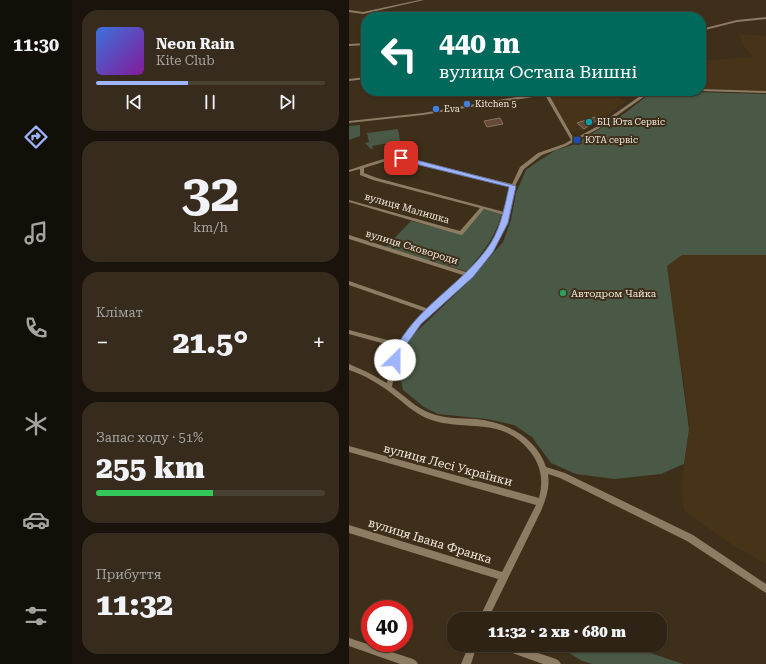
<!DOCTYPE html>
<html lang="uk">
<meta charset="utf-8">
<style>
body{margin:0;font-family:"Roboto Serif",serif;background:#362b1d;color:#f1f3f6;height:100vh;display:flex;flex-direction:column;font-size:15px;white-space:nowrap}
*{box-sizing:border-box;margin:0}
p{font-size:13px;color:#a7a4a0}
.icon{flex:none;width:22px;height:22px;fill:none;stroke:currentColor;stroke-width:2;stroke-linecap:round;stroke-linejoin:round}
.map{position:relative;flex:1;overflow:hidden}
.drawer{display:flex;flex-direction:column;gap:10px;padding:10px;background:#19130b;width:277px}
.drawer>*{flex:none}
.hud{position:absolute;left:12px;top:12px;width:345px;height:84px;border-radius:16px;box-shadow:0 1px 3px #0004,0 0 0 1px #494034;background:#00695c;color:#fff;overflow:hidden}
.speed{position:absolute;left:12px;top:600px;display:flex;gap:8px;font-size:20px;font-weight:700;text-align:center}
.speed>*{display:grid;place-content:center;width:52px;height:52px;border-radius:50%;background:#2e2314;box-shadow:0 1px 3px #0004,0 0 0 1px #494034;line-height:1}
.speed .limit{border:6px solid #d22;background:#fff;color:#111}
.pin{position:absolute;display:grid;place-items:center;width:34px;height:34px;color:#fff;margin:-17px;border-radius:8px;box-shadow:0 2px 6px #0006}
.me{position:absolute;width:44px;margin:-22px;rotate:23deg;stroke-linejoin:round;filter:drop-shadow(0 0 3px #0008)}
.turn{display:flex;align-items:center;gap:14px;height:84px;padding:0 12px;font-size:18px}
.turn .icon{width:52px;height:52px;stroke-width:2.5}
.turn b{display:block;font-size:28px;line-height:34px}
.big{font-size:30px;font-weight:800;line-height:1.1}
.drawer .card{flex:1;display:flex;flex-direction:column;justify-content:center;gap:6px;min-width:0;padding:0 14px;border-radius:16px;background:#362b1d}
.drawer .dial{align-items:center;gap:0}
.dial b{font-size:52px;line-height:1}
.song{display:flex;align-items:center;gap:12px}
.cover{width:48px;height:48px;border-radius:6px;background:linear-gradient(135deg,hsl(220 70% 55%),hsl(290 70% 35%))}
.played{height:4px;border-radius:2px;background:linear-gradient(90deg,#9eb4fd 40%,#494034 40%)}
.keys{display:flex;justify-content:space-around;direction:ltr}
.heat{display:flex;justify-content:space-between;align-items:center;font-size:22px;direction:ltr}
.charge{height:6px;border-radius:3px;background:linear-gradient(90deg,#34c759 51%,#494034 0)}
.trip{position:absolute;left:98px;top:612px;width:220px;height:40px;border-radius:16px;background:#2e2314;box-shadow:0 1px 3px #0004,0 0 0 1px #494034;font-weight:800;line-height:40px;text-align:center}
main{display:flex;flex:1;min-height:0}
.dock{display:flex;flex-direction:column;width:72px;justify-content:space-around;align-items:center;background:#120e08;color:#a7a4a0}
.dock .icon{width:28px;height:28px}
.dock .active{color:#9eb4fd}
.dock b{font-size:18px;color:#f1f3f6}
.map>svg:first-child{display:block}
.built{fill:#473418}
.green{fill:#495945}
.building{fill:#654a37;stroke:#8a7160}
.lines{fill:none;stroke-linecap:round;stroke-linejoin:round}
.minor{fill:#8d7c64;fill-rule:evenodd}
.route{fill:#9eb4fd;stroke:#6775a4}
.shop-dot{fill:#3f7fe0;stroke:#3e2f1a;stroke-width:1.5}
.culture-dot{fill:#0f9aa8;stroke:#3e2f1a;stroke-width:1.5}
.transit-dot{fill:#1a4fb4;stroke:#3e2f1a;stroke-width:1.5}
.leisure-dot{fill:#2e9e5b;stroke:#3e2f1a;stroke-width:1.5}
.labels{text-anchor:middle;dominant-baseline:central;stroke-width:4;stroke-linejoin:round;paint-order:stroke}
.far-poi-label{font-size:9px;fill:#f3eadd;stroke:#3e2f1a;text-anchor:start}
.street-label{font-size:10px;fill:#f3eadd;stroke:#3e2f1a}
.poi-label{font-size:10px;fill:#f3eadd;stroke:#3e2f1a;text-anchor:start}
.near-street-label{font-size:12px;fill:#f3eadd;stroke:#3e2f1a}
</style>
<main>
<nav class="dock">
<b>11:30</b>
<svg class="icon active" aria-label="directions" viewBox="0 0 24 24"><path d="M12 3l9 9-9 9-9-9zM9 14v-3h6M13 9l2 2-2 2"/></svg>
<svg class="icon" aria-label="music" viewBox="0 0 24 24"><path d="M9 18V5l10-2v13"/><circle cx="6" cy="18" r="3"/><circle cx="16" cy="16" r="3"/></svg>
<svg class="icon" aria-label="phone" viewBox="0 0 24 24"><path d="M5 4h4l2 5-3 2q2 4 5 5l2-3 5 2v4C11 20 4 13 5 4z"/></svg>
<svg class="icon" aria-label="climate" viewBox="0 0 24 24"><path d="M12 3v18M4 7l16 10M4 17L20 7"/></svg>
<svg class="icon" aria-label="car" viewBox="0 0 24 24"><path d="M5 17H2v-5l4-1 3-4h7l3 4 3 1v5h-3M9 17h6M6 11h13"/><circle cx="7" cy="17" r="2"/><circle cx="17" cy="17" r="2"/></svg>
<svg class="icon" aria-label="filters" viewBox="0 0 24 24"><path d="M4 7h16M4 17h16"/><circle cx="9" cy="7" r="2"/><circle cx="15" cy="17" r="2"/></svg>
</nav>
<section class="drawer">
<div class="card">
<div class="song"><i class="cover"></i><div><b>Neon Rain</b><p>Kite Club</p></div></div>
<div class="played"></div>
<div class="keys"><svg class="icon" aria-label="previous" viewBox="0 0 24 24"><path d="M18 5L8 12l10 7zM5 5v14"/></svg><svg class="icon" aria-label="pause" viewBox="0 0 24 24"><path d="M8 5v14M16 5v14"/></svg><svg class="icon" aria-label="next" viewBox="0 0 24 24"><path d="M6 5l10 7-10 7zM19 5v14"/></svg></div>
</div>
<div class="card dial"><b>32</b><p>km/h</p></div>
<div class="card"><p>Клімат</p>
<div class="heat"><a>−</a><b class="big">21.5°</b><a>+</a></div>
</div>
<div class="card"><p>Запас ходу · 51%</p><b class="big">255 km</b><div class="charge"></div></div>
<div class="card"><p>Прибуття</p><b class="big">11:32</b></div>
</section>
<div class="map">
<svg width="417" height="664" viewBox="0 0 417 664">
<rect width="100%" height="100%" fill="#3e2f1a"/>
<g class="built">
<path d="M390,34L417,36V92L352,89V61L404,57L394,45Z"/>
<path d="M212,91H254L278,102L237,129L226,132L221,130L202,99L205,94Z"/>
<path d="M333,255H417V564L382,544L335,511L332,488L341,425L318,266Z"/>
</g>
<g class="green">
<path d="M312,91L417,94V255H333L318,266L340,429L335,464L312,474L266,479L227,474L202,463L183,437L165,425L138,419L89,414L75,407L54,390L50,372L53,353L60,339L120,281L154,242L162,220L167,193L177,170L188,162L207,150L226,144L276,113L298,96Z"/>
<path d="M11,125V136L0,140V126Z"/>
<path d="M49,129L51,141L23,146L24,149H22L16,143L20,142L18,133Z"/>
<path d="M136,209L152,214V216C145,239 134,252 119,270L116,271L37,247L62,221L113,234L134,210Z"/>
<path d="M214,645H278L334,664H243L233,661L214,649Z"/>
</g>
<g class="building">
<path d="M246,117L250,119L235,129L228,123Z"/>
<path d="M151,118L154,124L138,127L135,121Z"/>
</g>
<g class="lines">
<g class="minor">
<path d="M70,0H75L14,14L0,12V10L14,12Z"/>
<path d="M417,17V19L388,22L352,31V29L388,20Z"/>
<path d="M17,43V45L0,46V44Z"/>
<path d="M17,77V79L0,81V79Z"/>
<path d="M352,89L417,91V93L352,91Z"/>
<path d="M202,91H207L200,95L225,139L247,127L294,94L302,91H307L296,96L249,129L217,146L193,155L175,169L166,186L160,213V214C159,217 158,222 156,225C147,244 137,261 123,276C101,300 71,317 55,346C49,356 45,375 43,387C56,396 67,408 81,413C96,419 112,418 127,419C157,422 187,437 197,467L216,473L344,535L417,584V593L338,541L211,478L199,474C201,487 197,499 192,511L139,619H130L149,579L0,533V525L153,572L187,505L0,452V446L190,498C194,483 193,468 183,454C153,413 116,434 77,418C64,412 54,402 42,393C29,383 15,375 0,370V364L18,372L38,383L39,374L47,347L0,334V330L50,343L67,320L77,312L0,285V281L80,309L117,276L0,239V235L120,273C134,255 149,237 155,215L135,209L114,234L112,235L0,202V200L111,231L131,208L24,180L11,175V169L0,172V170C17,165 34,157 52,157L163,184L171,167L189,153L215,144L222,140L196,95L74,115L0,123V121L74,113ZM46,159H52L161,187L155,212L28,178L15,173V168L34,162Z"/>
<path d="M0,638L64,659L67,661L69,664H51L0,646Z"/>
<path d="M120,645H128L122,664H112Z"/>
<path d="M148,645H165L207,659L210,661L212,664H194L152,649L149,648Z"/>
</g>
</g>
<path class="route" d="M52,156L167,186L159,223L144,252L124,277L72,324L55,348L50,363H43L42,360C58,313 108,289 137,250C151,232 155,209 160,187L50,160V157Z"/>
<g class="shop-dot">
<circle cx="118" cy="104" r="4"/>
<circle cx="87" cy="109" r="4"/>
</g>
<circle class="culture-dot" cx="240" cy="122" r="4"/>
<rect class="transit-dot" x="224" y="136" width="8" height="8" rx="2"/>
<circle class="leisure-dot" cx="214" cy="293" r="4"/>
<g class="labels">
<g class="far-poi-label">
<text x="126" y="104">Kitchen 5</text>
<text x="95" y="109">Eva</text>
<text x="248" y="122">БЦ Юта Сервіс</text>
<text x="236" y="140">ЮТА сервіс</text>
</g>
<g class="street-label">
<text transform="translate(58 208) rotate(16)">вулиця Малишка</text>
<text transform="translate(63 247) rotate(17)">вулиця Сковороди</text>
</g>
<g class="poi-label">
<text x="222" y="293">Автодром Чайка</text>
</g>
<g class="near-street-label">
<text transform="translate(99 465) rotate(15)">вулиця Лесі Українки</text>
<text transform="translate(81 541) rotate(17)">вулиця Івана Франка</text>
</g>
</g>
</svg>
<div class="speed"><div class="limit">40</div></div>
<div class="pin" style="left:52px;top:158px;background:#d93025"><svg class="icon" aria-label="arrive" viewBox="0 0 24 24"><path d="M6 21V4h12l-3 4 3 4H6"/></svg></div>
<svg class="me" style="left:46px;top:360px" viewBox="-20 -20 40 40"><circle r="19" fill="#fff"/><path d="M0-13L10 11 0 6-10 11z" fill="#9eb4fd"/></svg>
<div class="trip">11:32 · 2 хв · 680 m</div>
<div class="hud">
<div class="turn"><svg class="icon" aria-label="left" viewBox="0 0 24 24"><path d="M17 20v-9H6M10 6l-5 5 5 5"/></svg><div><b>440 m</b>вулиця Остапа Вишні</div></div>
</div>
</div>
</main>
